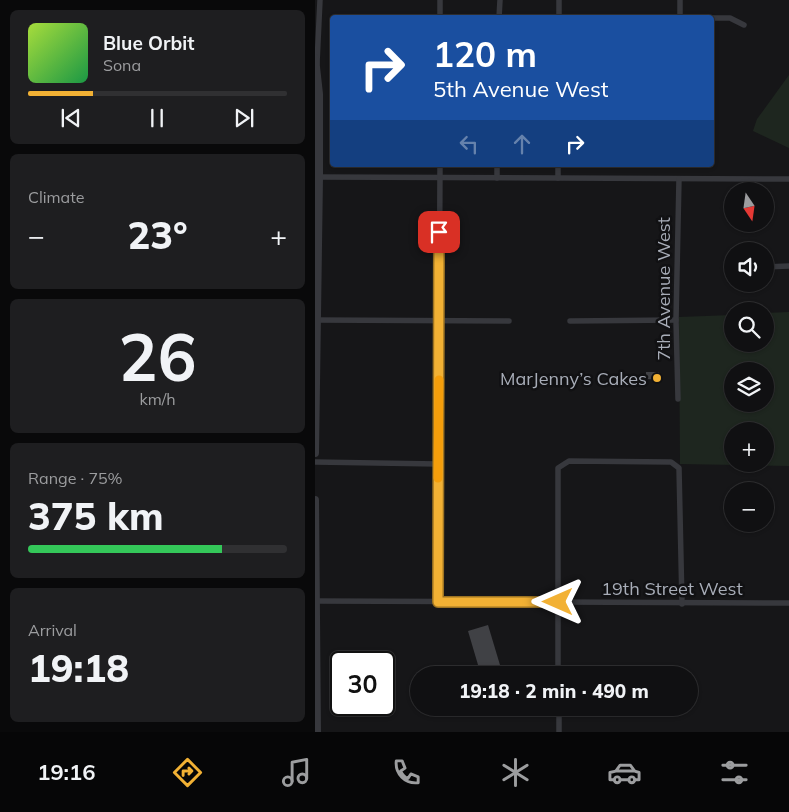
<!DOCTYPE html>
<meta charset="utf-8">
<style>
body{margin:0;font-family:Mulish,sans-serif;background:#1e1e20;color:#f1f3f6;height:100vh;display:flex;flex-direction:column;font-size:19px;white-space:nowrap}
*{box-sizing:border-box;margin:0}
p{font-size:16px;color:#9c9d9f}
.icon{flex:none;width:28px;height:28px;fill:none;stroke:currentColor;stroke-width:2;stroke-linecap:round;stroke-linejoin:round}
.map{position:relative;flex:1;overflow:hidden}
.details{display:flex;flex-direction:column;gap:10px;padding:10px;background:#09090a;width:315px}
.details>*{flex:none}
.hud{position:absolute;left:15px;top:15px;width:384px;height:152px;border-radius:5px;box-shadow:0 1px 4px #0004,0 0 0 1px #303032;background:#1a4fa0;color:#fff;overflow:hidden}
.needle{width:32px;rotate:167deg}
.fabs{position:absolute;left:409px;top:182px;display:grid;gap:10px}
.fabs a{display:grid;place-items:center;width:50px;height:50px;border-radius:50%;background:#101012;box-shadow:0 1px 4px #0004,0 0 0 1px #303032;font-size:25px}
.speed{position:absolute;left:15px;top:651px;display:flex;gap:10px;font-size:25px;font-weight:700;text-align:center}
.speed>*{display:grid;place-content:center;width:65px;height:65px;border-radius:50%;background:#101012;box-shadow:0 1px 4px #0004,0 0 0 1px #303032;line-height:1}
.speed .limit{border:2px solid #111;border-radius:8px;background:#fff;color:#111}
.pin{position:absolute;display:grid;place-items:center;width:42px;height:42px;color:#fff;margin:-21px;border-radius:10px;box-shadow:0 2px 8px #0006}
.me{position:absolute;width:55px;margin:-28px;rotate:270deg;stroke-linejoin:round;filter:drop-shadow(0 0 4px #0008)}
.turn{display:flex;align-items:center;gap:18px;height:105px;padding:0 20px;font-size:22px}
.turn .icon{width:65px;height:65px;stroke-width:2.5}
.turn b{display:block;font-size:35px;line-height:42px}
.lanes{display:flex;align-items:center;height:48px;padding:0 20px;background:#0003;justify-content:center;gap:25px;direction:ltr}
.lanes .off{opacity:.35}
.big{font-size:38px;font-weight:800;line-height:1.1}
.details .widget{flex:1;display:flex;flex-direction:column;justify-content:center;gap:8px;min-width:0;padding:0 18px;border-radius:8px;background:#1e1e20}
.details .dial{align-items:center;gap:0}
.dial b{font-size:65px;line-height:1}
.song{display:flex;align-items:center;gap:15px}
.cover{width:60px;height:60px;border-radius:8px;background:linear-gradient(135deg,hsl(80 70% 55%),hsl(140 70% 35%))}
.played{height:5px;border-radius:2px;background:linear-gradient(90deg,#f2b134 25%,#303032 25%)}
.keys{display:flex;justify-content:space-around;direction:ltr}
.heat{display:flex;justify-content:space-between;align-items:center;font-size:28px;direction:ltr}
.charge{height:8px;border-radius:4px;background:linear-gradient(90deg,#34c759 75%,#303032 0)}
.trip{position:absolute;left:95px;top:666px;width:288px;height:50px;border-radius:25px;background:#101012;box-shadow:0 1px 4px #0004,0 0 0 1px #303032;font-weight:800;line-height:50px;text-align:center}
.tabs{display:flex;height:80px;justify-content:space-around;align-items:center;background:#060607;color:#9c9d9f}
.tabs .icon{width:35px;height:35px}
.tabs .active{color:#f2b134}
.tabs b{font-size:22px;color:#f1f3f6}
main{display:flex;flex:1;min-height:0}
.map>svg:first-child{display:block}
.green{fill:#1e261f;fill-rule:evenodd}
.building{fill:#404145}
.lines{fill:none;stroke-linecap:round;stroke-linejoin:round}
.minor{stroke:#37383d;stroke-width:5.5}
.tertiary{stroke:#37383d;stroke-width:8}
.route-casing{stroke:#9d7322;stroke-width:12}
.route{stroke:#f2b134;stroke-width:9}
.slow{stroke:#f59e0b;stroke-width:9}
.poi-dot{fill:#f2b134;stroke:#111113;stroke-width:2}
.labels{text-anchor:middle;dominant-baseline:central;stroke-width:5;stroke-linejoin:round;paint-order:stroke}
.street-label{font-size:18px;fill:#a8adb8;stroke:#111113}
.poi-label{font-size:18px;fill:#a8adb8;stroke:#111113;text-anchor:end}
</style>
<main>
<section class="details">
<div class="widget">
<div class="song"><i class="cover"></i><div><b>Blue Orbit</b><p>Sona</p></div></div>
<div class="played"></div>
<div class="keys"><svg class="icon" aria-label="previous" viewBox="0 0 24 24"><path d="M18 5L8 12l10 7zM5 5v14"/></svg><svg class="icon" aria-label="pause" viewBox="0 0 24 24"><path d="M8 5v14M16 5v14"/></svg><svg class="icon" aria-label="next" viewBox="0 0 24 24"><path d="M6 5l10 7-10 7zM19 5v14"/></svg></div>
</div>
<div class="widget"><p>Climate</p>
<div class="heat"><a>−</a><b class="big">23°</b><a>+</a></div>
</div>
<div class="widget dial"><b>26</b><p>km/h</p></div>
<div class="widget"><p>Range · 75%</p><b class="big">375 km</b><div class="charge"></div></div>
<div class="widget"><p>Arrival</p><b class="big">19:18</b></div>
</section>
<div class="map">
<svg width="474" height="732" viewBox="0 0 474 732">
<rect width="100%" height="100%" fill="#161618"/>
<g class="green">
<path d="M474,75V148L438,131L442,119Z"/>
<path d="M474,312V466L365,464L364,317L417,315L418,344H450V313ZM418,371H450V404H418ZM418,431H450V464H418Z"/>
</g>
<g class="building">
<path d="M331,372H344L345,380L331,379Z"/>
<path d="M173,625L188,675H166L153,631Z"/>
<path d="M156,708H187V709L159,717Z"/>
</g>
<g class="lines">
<g class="minor">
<path d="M125,18V0"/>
<path d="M184,18L185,0"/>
<path d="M244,18V0"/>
<path d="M365,18V0"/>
<path d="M396,18H415L429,25"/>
<path d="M2,63L5,0"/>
<path d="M243,165V178"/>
<path d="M0,177L474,179"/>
<path d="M182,178V165"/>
<path d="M450,267L474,266"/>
<path d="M0,320L194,321"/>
<path d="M255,321L361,320"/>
<path d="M363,399L361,320L364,179"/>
<path d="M0,462L123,464"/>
<path d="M0,601L474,603"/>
<path d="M123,602L125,165"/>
<path d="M243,675V468L254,461L356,462L364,468L367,604"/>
<path d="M244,708V732"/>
</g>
<g class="tertiary">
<path d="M0,58L4,94V177L0,453"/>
<path d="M0,500L2,732"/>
</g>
</g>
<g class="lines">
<g class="route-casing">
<path id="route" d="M124,232L123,602H243"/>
</g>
<use href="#route" class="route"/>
<path class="slow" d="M123,478L124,380"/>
</g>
<circle class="poi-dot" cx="342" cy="378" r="5"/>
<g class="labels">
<g class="street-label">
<text transform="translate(348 289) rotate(-90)">7th Avenue West</text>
<text x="357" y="588">19th Street West</text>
</g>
<g class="poi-label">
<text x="332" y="378">MarJenny’s Cakes</text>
</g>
</g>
</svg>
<div class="fabs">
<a><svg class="needle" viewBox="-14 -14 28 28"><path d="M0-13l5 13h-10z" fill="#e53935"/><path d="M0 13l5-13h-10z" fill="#9c9d9f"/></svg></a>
<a><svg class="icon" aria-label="sound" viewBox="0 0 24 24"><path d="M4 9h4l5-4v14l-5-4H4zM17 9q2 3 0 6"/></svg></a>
<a><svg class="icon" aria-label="search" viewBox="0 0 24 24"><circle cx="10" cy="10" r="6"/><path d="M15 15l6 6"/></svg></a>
<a><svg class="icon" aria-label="layers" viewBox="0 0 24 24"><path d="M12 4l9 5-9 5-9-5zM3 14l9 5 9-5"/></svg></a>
<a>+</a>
<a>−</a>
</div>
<div class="speed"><div class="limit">30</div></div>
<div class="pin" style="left:124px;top:232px;background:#d93025"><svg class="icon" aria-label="arrive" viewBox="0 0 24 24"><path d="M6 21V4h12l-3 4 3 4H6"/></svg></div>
<svg class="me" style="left:243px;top:602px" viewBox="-20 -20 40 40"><path d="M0-17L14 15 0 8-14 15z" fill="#f2b134" stroke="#fff" stroke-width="4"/></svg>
<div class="trip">19:18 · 2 min · 490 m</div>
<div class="hud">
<div class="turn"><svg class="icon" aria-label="right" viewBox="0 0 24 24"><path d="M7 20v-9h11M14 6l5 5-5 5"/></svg><div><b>120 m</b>5th Avenue West</div></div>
<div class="lanes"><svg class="icon off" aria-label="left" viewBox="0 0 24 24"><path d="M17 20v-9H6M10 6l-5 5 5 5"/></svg><svg class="icon off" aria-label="ahead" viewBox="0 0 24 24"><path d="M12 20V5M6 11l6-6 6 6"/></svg><svg class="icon" aria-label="right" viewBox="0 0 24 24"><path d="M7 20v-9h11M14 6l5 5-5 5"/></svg></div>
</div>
</div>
</main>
<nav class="tabs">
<b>19:16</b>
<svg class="icon active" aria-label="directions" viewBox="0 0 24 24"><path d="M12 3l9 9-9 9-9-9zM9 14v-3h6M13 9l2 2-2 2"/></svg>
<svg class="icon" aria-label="music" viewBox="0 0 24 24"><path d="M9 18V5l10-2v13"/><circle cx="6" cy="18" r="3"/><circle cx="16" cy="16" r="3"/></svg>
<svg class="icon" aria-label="phone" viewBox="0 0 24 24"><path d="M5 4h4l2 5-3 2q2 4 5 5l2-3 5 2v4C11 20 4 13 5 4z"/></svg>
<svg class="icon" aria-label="climate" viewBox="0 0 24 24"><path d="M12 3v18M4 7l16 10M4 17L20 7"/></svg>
<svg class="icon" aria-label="car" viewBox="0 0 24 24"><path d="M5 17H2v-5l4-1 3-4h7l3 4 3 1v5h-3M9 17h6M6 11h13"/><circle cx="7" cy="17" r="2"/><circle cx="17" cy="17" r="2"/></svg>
<svg class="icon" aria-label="filters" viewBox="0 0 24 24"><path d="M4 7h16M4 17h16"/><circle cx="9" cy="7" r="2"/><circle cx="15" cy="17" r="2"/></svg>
</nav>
